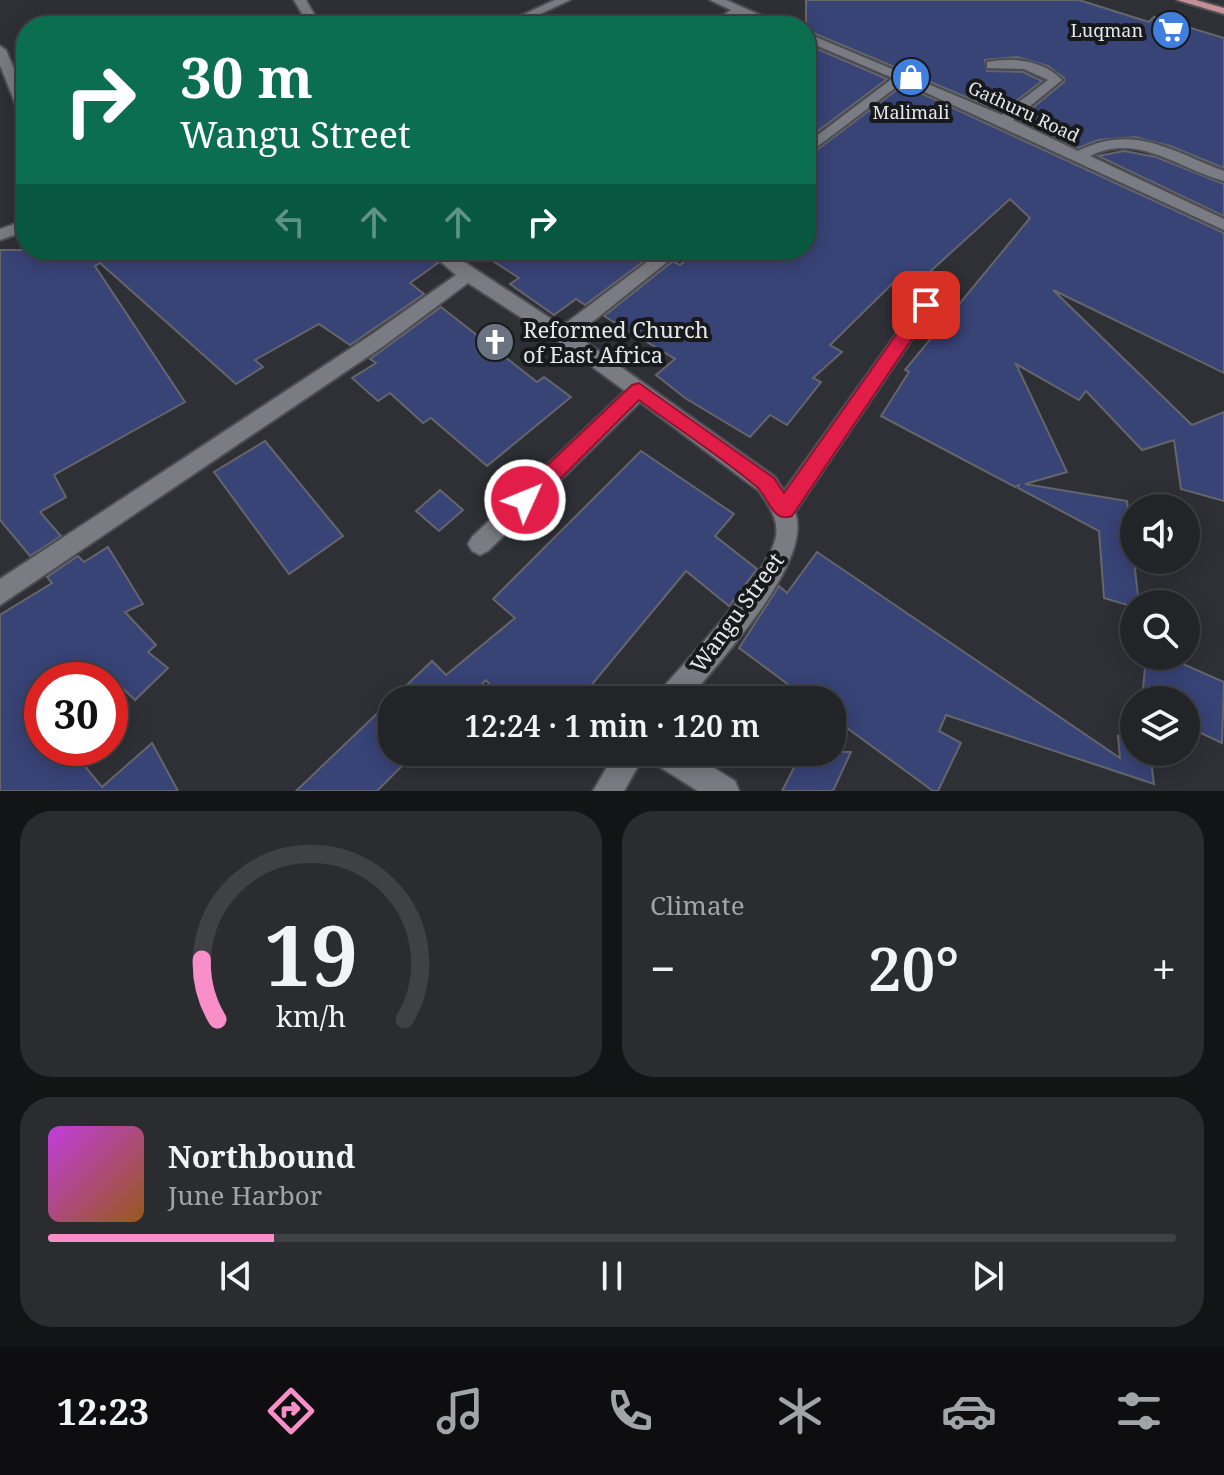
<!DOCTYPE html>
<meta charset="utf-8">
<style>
body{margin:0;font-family:"Noto Serif",serif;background:#2b2c30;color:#f1f3f6;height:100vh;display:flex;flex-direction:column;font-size:30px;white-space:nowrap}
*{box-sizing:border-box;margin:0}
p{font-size:26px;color:#a3a4a8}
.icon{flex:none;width:44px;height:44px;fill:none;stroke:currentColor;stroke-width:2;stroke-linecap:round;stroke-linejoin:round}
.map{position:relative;height:791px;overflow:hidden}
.side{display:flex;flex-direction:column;gap:20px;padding:20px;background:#131416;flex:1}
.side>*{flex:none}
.guide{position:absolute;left:16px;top:16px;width:800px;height:244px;border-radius:32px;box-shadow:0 4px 20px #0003,0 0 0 2px #404145;background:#0b6e4f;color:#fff;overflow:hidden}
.buttons{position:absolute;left:1120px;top:494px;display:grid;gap:16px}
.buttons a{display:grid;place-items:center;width:80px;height:80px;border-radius:50%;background:#232428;box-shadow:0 4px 20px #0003,0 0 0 2px #404145;font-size:40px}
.speed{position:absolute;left:24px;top:662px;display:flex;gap:16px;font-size:40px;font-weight:700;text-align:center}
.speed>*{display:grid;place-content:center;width:104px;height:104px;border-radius:50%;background:#232428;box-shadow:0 4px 20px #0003,0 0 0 2px #404145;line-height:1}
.speed .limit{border:12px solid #d22;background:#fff;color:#111}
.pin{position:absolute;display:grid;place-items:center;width:68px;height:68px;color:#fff;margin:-34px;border-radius:16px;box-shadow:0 4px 12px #0006}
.me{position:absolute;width:88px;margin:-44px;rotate:46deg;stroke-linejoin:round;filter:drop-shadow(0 0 6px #0008)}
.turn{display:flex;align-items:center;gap:28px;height:168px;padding:0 32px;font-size:36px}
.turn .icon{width:104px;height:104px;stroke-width:2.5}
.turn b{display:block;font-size:56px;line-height:68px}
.lanes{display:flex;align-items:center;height:76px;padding:0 32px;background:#0003;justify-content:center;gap:40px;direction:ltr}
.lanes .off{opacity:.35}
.big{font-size:60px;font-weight:600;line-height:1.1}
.side .tile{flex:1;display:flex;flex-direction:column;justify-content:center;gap:12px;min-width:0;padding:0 28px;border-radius:32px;background:#2b2c30}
.side .dial{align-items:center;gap:0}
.dial svg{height:208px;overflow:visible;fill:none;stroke:#404145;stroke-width:7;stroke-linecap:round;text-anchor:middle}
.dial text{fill:#f1f3f6;stroke:none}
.song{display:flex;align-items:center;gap:24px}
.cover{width:96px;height:96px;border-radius:12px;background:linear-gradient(135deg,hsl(290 70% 55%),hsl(30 70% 35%))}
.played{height:8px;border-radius:4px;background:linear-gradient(90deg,#f98fc9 20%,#404145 20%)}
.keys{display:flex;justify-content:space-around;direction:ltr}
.heat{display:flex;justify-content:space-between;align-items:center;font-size:44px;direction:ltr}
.side .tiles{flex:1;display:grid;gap:20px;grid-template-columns:1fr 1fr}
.tile:last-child{grid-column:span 2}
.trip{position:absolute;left:378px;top:686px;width:468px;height:80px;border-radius:32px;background:#232428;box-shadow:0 4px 20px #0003,0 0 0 2px #404145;font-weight:600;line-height:80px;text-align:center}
.dock{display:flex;height:128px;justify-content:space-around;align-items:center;background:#0e0e10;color:#a3a4a8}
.dock .icon{width:56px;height:56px}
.dock .active{color:#f98fc9}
.dock b{font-size:36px;color:#f1f3f6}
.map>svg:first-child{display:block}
.building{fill:#384376;stroke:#64666c;stroke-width:2}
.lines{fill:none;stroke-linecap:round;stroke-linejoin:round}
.minor-casing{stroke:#4d4e53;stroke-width:4}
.major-casing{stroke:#4d4e53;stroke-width:4}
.minor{fill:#7a7c83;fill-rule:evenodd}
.major{fill:#c49097;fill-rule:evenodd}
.route{fill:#e11d48;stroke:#92132f;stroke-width:2}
.labels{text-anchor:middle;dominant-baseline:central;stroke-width:8;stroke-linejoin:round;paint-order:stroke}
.far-poi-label{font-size:18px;fill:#e6e7eb;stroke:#18191b;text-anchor:end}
.far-street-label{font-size:18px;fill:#e6e7eb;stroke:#18191b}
.poi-label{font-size:22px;fill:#e6e7eb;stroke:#18191b;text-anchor:start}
.street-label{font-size:22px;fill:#e6e7eb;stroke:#18191b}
</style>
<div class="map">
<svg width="1224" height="791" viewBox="0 0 1224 791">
<rect width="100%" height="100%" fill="#2f3036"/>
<g class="building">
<path d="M806,0H1079L1149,22L1154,17L1224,38V168L1170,146L1135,137L1098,140L1078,148L1019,119L1064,82V78L1048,66L1017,57L985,60L987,71L1023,72L1042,81L1002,112L806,30Z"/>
<path d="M806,44L887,79L806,140Z"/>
<path d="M903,85L1224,233V373L1053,290L1192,425L1224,412V501L1181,489L1174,440L1142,450L1086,391L1079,400L1016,364L1067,472L1025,484L1127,501L1139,604H1134V607L1104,598L1099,531L1018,488L1019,485L1015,487L881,416L909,372L905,370L1030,218L1010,199L913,287L897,279L830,345L842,352L813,378L821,382L787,425L770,415L750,437L685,398L656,375L675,359L604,316L673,261L680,265L698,250H806V158Z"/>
<path d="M1124,151L1156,157L1224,184V216L1098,156Z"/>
<path d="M0,250H424L438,263L410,283L424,294L350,345L319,324L255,360L263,367L236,384L100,263L95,266L185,402L54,475L66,497L40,512L61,536L30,556L0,520Z"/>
<path d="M476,250H634L648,258L585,305L576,299L554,315L510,284L519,278Z"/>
<path d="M441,307L537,382L544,377L571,397L487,466L431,418L423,423L390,393L378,401L352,378L376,363L370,359Z"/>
<path d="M265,441L343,536L289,574L214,472Z"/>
<path d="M641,451L734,514L715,536L757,569L729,606L686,571L579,700H502L486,680L467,700H392V752H416L377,791H296L432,661L446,675L515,618L493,599Z"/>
<path d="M440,490L463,510L439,531L416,511Z"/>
<path d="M108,547L143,604L125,612L156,645L148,652L168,668L135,700L114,680H42V748H70L102,787L152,743L178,791H0V615L52,583L47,577L78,556L84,562Z"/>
<path d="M817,552L1120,758L1118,736L1134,741V752H1150L1154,784L946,715L939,731L961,743L938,791H933L832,717V700H809L739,648L779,586L787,593Z"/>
<path d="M1146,656H1165L1224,682L1222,743L1186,726V700H1142Z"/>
<path d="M802,752H851L833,791H782Z"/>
</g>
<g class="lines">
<g class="minor-casing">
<g id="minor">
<path d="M294,0H306L321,26H309Z"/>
<path d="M555,0H570L514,26H498Z"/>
<path d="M710,0H726L785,26H769L741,14L722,26H708L731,10Z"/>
<path d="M806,33L1002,115L1048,80L1024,69L987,68V62C1012,57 1044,60 1062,80L1013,120L1078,151C1134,123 1171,151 1224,171V181C1177,168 1137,132 1090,156L1224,219V230L903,82L806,155V144L893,78L806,41Z"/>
<path d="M0,46L6,50L26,97V117L19,113L0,65Z"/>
<path d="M26,220V231L0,240V229Z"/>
<path d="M427,250H446L562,326L663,250H682L576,335L775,477L784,491L920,301L926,299L935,305L795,512C814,562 719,661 688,700H658L661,690C687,660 771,571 776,536C779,519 768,504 759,491L640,402L488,551L480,555L472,551L468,544L472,537L625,391L556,340L468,283L385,345L0,605V579L371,335L456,275Z"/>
<path d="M616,752H646L624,791H593Z"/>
<path d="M648,752H688L735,781L739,791H698L652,762Z"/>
</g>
</g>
<g class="major-casing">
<path id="major" d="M1177,0H1196L1224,8V14Z"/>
</g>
<use href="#minor" class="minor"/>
<use href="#major" class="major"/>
</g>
<path class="route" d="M926,299L932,301V309L792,516C772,523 769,498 757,487C720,456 678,429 639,400L533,506L525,508L518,506L515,500L518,493L632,385L639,383L774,478L784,493L920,301Z"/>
<defs>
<g id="supermarket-disc" transform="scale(2)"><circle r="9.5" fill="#3f7fe0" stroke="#18191b"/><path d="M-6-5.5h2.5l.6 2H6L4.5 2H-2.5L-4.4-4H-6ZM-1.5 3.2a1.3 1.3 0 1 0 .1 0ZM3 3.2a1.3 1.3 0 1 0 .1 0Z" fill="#fff"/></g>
<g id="shop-disc" transform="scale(2)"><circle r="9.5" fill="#3f7fe0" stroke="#18191b"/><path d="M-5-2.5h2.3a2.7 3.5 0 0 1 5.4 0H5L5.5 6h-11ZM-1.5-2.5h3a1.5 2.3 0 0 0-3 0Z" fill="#fff"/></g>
<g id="church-disc" transform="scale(2)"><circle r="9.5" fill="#6b7280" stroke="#18191b"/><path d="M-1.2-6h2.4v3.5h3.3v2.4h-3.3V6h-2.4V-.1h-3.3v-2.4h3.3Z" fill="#fff"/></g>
</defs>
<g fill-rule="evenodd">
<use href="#supermarket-disc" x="1171" y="30"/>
<use href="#shop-disc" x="911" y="77"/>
<use href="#church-disc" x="495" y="342"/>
</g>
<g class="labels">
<g class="far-poi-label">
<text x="1143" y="30">Luqman</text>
<text x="911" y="112" text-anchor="middle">Malimali</text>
</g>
<g class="far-street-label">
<text transform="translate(1024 111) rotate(25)">Gathuru Road</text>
</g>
<g class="poi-label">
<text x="523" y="329">Reformed Church<tspan x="523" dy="25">of East Africa</tspan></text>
</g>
<g class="street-label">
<text transform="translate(736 612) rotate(-54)">Wangu Street</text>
</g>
</g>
</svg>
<div class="buttons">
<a><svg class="icon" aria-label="sound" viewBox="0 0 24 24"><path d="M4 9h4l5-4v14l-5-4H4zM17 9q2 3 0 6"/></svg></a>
<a><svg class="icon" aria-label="search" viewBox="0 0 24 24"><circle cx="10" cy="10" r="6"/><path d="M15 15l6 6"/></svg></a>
<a><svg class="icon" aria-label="layers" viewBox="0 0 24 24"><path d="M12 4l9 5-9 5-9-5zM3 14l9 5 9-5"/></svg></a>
</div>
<div class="speed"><div class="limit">30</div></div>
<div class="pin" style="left:926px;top:305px;background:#d93025"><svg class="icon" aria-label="arrive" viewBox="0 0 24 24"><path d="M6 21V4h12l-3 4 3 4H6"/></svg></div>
<svg class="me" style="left:525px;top:500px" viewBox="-20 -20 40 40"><circle r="17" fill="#e11d48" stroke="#fff" stroke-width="3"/><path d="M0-11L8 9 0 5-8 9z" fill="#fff"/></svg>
<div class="trip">12:24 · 1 min · 120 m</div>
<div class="guide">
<div class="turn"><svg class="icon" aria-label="right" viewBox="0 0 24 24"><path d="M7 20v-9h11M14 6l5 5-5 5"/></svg><div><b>30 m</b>Wangu Street</div></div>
<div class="lanes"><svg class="icon off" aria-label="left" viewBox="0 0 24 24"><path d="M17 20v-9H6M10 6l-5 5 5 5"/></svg><svg class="icon off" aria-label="ahead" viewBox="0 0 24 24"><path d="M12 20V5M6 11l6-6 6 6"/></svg><svg class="icon off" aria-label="ahead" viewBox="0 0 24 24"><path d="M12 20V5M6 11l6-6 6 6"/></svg><svg class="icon" aria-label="right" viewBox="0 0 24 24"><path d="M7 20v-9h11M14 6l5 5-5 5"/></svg></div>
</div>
</div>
<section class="side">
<div class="tiles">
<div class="tile dial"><svg viewBox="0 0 100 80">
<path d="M14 69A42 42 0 1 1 86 69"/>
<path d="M14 69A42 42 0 0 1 8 46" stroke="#f98fc9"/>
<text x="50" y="56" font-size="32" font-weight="700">19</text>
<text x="50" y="72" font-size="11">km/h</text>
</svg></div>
<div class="tile"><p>Climate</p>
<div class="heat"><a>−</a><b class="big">20°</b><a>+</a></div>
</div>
<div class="tile">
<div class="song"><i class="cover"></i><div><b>Northbound</b><p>June Harbor</p></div></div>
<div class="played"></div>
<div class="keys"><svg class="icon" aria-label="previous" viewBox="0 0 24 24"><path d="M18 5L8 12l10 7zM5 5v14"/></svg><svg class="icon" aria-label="pause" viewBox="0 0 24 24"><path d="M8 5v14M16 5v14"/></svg><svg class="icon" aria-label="next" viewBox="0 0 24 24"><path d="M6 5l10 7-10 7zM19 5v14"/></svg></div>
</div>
</div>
</section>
<nav class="dock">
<b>12:23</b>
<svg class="icon active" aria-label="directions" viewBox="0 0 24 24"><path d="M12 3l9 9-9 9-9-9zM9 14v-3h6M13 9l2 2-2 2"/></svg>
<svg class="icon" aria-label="music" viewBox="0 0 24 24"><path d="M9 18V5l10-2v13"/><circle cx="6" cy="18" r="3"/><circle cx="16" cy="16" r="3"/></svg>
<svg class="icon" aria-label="phone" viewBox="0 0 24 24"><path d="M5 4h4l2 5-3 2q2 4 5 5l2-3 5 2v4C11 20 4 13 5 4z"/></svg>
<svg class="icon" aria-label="climate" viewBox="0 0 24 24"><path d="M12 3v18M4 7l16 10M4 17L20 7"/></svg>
<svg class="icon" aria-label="car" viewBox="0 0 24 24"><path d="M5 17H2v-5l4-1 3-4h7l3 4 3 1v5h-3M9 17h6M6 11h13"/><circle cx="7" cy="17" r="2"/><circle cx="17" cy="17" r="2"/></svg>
<svg class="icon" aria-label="filters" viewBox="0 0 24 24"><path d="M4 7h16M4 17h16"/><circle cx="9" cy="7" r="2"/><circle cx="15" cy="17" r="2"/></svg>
</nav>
